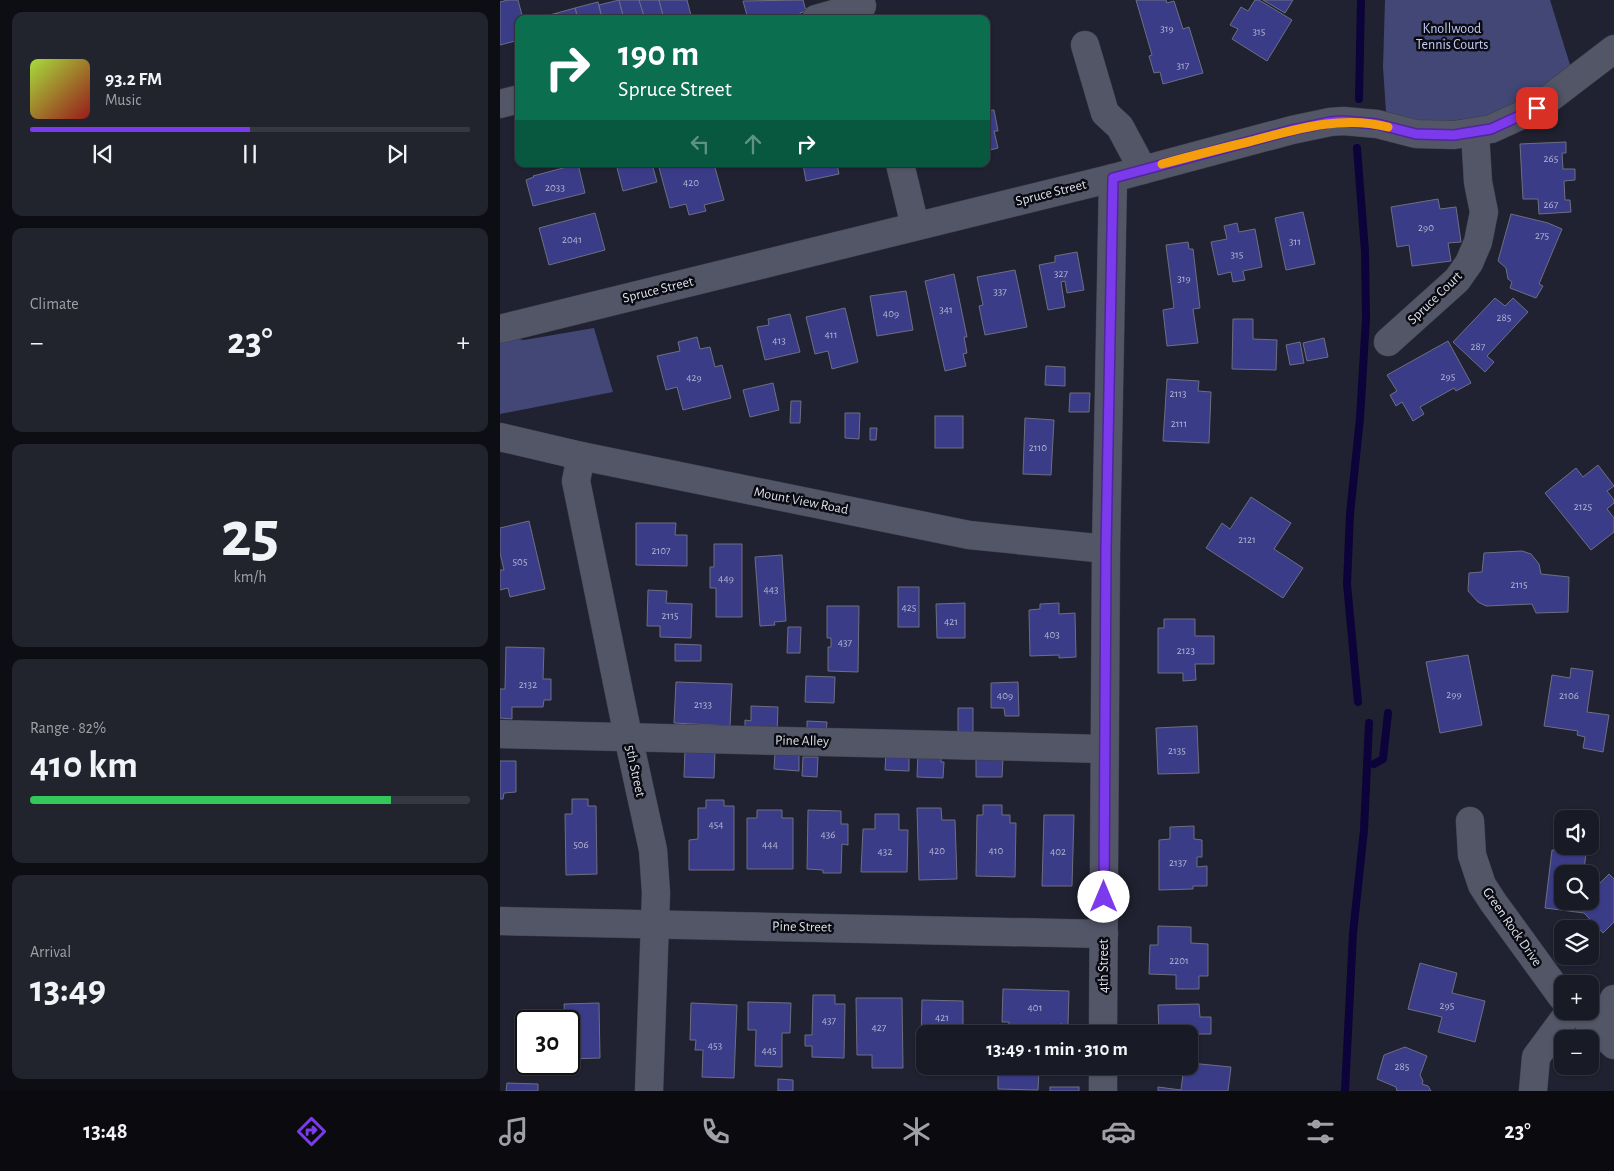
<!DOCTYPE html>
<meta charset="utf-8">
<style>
body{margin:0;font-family:"Alegreya Sans",sans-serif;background:#21232d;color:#f1f3f6;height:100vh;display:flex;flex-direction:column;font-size:19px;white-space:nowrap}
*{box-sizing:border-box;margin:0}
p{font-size:16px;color:#9fa1a7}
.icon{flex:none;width:28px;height:28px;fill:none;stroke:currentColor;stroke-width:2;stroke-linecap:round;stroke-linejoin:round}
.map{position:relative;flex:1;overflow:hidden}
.panel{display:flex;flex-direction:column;gap:12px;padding:12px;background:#0d0e14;width:500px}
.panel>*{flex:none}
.top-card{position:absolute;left:15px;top:15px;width:475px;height:152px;border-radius:10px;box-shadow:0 1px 4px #0004,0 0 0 1px #363842;background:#0b6e4f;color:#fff;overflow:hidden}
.fabs{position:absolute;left:1054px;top:810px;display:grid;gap:10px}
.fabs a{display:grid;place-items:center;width:45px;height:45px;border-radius:10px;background:#181a25;box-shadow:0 1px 4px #0004,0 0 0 1px #363842;font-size:25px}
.speed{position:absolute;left:15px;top:1010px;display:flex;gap:10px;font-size:25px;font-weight:700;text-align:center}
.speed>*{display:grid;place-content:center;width:65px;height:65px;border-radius:50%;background:#181a25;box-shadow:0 1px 4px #0004,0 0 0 1px #363842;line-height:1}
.speed .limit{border:2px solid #111;border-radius:8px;background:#fff;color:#111}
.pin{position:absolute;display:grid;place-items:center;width:42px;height:42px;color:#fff;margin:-21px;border-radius:10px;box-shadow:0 2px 8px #0006}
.me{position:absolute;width:55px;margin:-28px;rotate:0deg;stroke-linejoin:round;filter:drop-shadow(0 0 4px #0008)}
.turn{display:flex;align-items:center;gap:18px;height:105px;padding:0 20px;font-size:22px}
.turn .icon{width:65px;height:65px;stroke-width:2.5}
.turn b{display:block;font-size:35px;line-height:42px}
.lanes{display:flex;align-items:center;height:48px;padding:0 20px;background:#0003;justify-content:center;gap:25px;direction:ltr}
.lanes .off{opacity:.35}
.big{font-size:38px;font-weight:700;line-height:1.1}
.panel .widget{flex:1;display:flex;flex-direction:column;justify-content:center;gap:8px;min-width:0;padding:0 18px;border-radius:10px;background:#21232d}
.panel .dial{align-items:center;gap:0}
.dial b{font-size:65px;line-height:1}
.song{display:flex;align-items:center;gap:15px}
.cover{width:60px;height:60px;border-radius:8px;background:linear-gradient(135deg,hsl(80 70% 55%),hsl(0 70% 35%))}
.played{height:5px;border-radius:2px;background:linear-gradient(90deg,#7c3aed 50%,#363842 50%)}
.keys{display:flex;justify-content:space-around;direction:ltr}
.heat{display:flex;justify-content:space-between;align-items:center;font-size:28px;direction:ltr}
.charge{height:8px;border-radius:4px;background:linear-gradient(90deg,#34c759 82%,#363842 0)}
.trip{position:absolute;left:416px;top:1025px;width:282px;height:50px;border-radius:10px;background:#181a25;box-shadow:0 1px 4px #0004,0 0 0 1px #363842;font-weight:700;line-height:50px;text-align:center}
.tabs{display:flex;height:80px;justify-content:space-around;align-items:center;background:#0a0a0f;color:#9fa1a7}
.tabs .icon{width:35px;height:35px}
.tabs .current{color:#7c3aed}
.tabs b{font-size:22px;color:#f1f3f6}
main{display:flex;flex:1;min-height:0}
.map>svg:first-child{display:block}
.green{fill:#424776}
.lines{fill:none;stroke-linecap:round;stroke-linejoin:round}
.stream{stroke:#0c033a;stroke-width:8}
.building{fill:#3b3c88;stroke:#6c6f81}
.minor-casing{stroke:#3d3e4a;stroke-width:29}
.minor{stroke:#535667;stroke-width:28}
.route-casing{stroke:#51269a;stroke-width:12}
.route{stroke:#7c3aed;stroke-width:9}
.slow{stroke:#f59e0b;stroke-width:9}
.labels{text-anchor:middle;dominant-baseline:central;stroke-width:5;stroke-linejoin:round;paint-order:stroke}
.number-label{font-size:11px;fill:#b4b6d1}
.park-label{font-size:14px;fill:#c5cbf7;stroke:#0b0c13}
.street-label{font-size:14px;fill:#dddfe9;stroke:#0b0c13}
</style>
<main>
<section class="panel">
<div class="widget">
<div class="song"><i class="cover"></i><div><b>93.2 FM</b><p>Music</p></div></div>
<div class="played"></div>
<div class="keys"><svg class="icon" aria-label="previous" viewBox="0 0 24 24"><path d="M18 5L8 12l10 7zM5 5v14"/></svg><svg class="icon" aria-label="pause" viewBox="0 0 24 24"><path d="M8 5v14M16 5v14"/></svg><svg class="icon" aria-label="next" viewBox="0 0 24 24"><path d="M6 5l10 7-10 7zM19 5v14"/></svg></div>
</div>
<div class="widget"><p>Climate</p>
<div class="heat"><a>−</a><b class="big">23°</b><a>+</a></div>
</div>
<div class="widget dial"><b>25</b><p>km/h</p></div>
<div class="widget"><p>Range · 82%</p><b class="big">410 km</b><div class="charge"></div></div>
<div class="widget"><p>Arrival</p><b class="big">13:49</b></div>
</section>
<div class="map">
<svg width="1114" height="1091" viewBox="0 0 1114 1091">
<rect width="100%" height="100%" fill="#202231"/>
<g class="green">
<path d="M885,0H1050L1071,68L1002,114L929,124L886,112L883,67Z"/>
<path d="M94,328L113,392L0,414V336L24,340Z"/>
</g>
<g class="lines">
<g class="stream">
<path d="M859,99L861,0"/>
<path d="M857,148L865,251L866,319L860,418L850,514L847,584L858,702"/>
<path d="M874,764L883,759L888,713"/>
<path d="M845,1091L853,933L864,830L869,723"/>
</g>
</g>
<g class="building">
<path d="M8,0H18L23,19H19V40L0,45V2Z"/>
<path d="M119,0L124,19H102L99,5Z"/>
<path d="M119,0H139L145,19H124Z"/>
<path d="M139,0H159L164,19H145Z"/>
<path d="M159,0H187L192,19H164Z"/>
<path d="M303,0L306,11L300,13L301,16L292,19H248L243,1Z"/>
<path d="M636,0H666L667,3L674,1L683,29L689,27L703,73L663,84L660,72L654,73L649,56L652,55Z"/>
<path d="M755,0H759L792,20L767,61L732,39L738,29L730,25L741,7L748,11Z"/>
<path d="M763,0H793L785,13Z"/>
<path d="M98,2L102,19H78L75,8Z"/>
<path d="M75,8L78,19H58L57,13Z"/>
<path d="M57,13L58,19H48L49,18V15Z"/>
<path d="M494,110L498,131H494L498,148L486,151V111Z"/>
<path d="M1066,142V153H1062L1063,169H1075V180L1064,181L1065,200H1070L1071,212L1039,214L1038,199H1023L1020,144Z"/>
<path d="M78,164L85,193L33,206L26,180L34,177L33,176Z"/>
<path d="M116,164H152L157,182L123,191Z"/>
<path d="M158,164H214L224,200L204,205L206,211L189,215L186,204L170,208Z"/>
<path d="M303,164H337L339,174L306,181Z"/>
<path d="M938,199L940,209L956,207L961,242L948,243L951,261L912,266L909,245L897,247L891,207Z"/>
<path d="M803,212L815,264L786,270L775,218Z"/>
<path d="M95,213L105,250L49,265L39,228Z"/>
<path d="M1011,214L1048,223L1062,229L1039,284L1043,286L1036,298L1010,288L1012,282L1008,279L1006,268L998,261Z"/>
<path d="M737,223L739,232L755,229L762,267L743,271L745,280L733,282L731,272L718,275L711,242L727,239L724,226Z"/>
<path d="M688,242L689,249H693L700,308L693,309L698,343L667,346L663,310L674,308L666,245Z"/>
<path d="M577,252L584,290L567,293L565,281L561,282L565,307L548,310L539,265L555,262V256Z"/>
<path d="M515,270L527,327L485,335L479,306L483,305L477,277Z"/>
<path d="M454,274L467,337H464L467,353L463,354L466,366L445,371L425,281Z"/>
<path d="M406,291L413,330L377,336L370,296Z"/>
<path d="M995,298L1005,306L1013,298L1028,312L987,356L994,362L985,372L953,342Z"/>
<path d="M345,308L358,362L332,369L328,351L315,354L306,317Z"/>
<path d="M290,314L300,352L265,360L257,327L269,325L268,319Z"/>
<path d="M733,319H753V339L777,340L776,370L732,369Z"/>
<path d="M197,337L200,349L210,347L215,367L222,365L231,398L183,410L177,387L166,390L157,356L180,351L178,342Z"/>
<path d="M824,338L828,357L807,361L803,343Z"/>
<path d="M948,341L971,383L956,391L954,388L920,407L924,414L913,421L902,402L896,406L890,395L897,391L887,375Z"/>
<path d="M800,342L804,363L790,365L786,345Z"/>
<path d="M546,366L565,367V386L545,385Z"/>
<path d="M667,379L699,381L698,391L711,392L709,443L663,441Z"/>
<path d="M273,383L279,410L250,417L243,390Z"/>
<path d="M570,393H590L589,412H569Z"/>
<path d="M291,401H301L300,423H290Z"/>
<path d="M345,413H360L359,439L345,438Z"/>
<rect x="435" y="416" width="28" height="32"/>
<path d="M525,418L554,420L551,475L523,474Z"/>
<path d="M370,428H377L376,440H370Z"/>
<path d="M1098,465L1114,486L1107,491L1114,500V503L1107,509L1114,518V532L1091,550L1045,493L1076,468L1083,477Z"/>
<path d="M751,497L791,523L774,549L803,568L783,598L706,548L722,523L730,529Z"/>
<path d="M29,521L45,589L10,597L8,588L0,590V570H4L0,553V528Z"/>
<path d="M136,523H176L175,535H187V566L136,565Z"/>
<path d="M214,544H242V617H216V588H210V567H214Z"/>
<path d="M1022,551L1031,554L1039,564L1041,574L1069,577L1068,612L1036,613L1032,604L986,606L978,602L968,591L969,573L982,572L984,553Z"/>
<path d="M282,555L286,621L274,622L275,625L260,626L255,557Z"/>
<rect x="398" y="587" width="21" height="40"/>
<path d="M148,590L167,591L166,603L192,604L191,638L160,637V626H147Z"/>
<path d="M465,603V638H437L436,604Z"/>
<path d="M559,603V614L575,613L576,657L559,658V655L530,656L529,610L540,609V604Z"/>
<path d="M327,606H359L358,672L328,671V647H331V638H327Z"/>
<path d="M664,619H695V636H714V664H695L696,680L683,681V673H658V628H664Z"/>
<path d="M288,627H301L300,653H287Z"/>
<path d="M175,644L201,645V661H175Z"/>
<path d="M6,647L44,648L43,679H51V700H44L43,707H12V719L0,718V689H5Z"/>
<path d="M968,655L982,725L940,733L926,662Z"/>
<path d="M1071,668L1093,671L1087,712L1109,715L1103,752L1083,748L1085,737L1077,735L1078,731L1044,726L1052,675L1070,678Z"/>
<path d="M306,676L335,677L334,703L305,702Z"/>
<path d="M176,682L232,684L230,726L174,723Z"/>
<path d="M518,682L519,716H505L504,708H491V683Z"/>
<path d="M251,706L278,707L277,735L245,734V720L251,721Z"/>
<path d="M458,708H473V734L458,735Z"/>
<path d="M307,721L327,722L326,734L307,733Z"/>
<path d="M697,726L699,773L658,774L656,728Z"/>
<path d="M185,750L215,751L214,778L184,777Z"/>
<path d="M275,752L299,753V771L274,769Z"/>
<path d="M386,753H409V771L385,770Z"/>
<path d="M418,754L441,755V762H444L443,778L417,777Z"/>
<path d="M303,757H318L317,777L302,776Z"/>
<path d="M476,759H503L502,777H476Z"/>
<path d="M0,761H16V792L4,793L3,799H0Z"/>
<path d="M72,799H88V806H96L97,874L66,875L65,814H72Z"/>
<path d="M206,800H224V806H234V870H189V840L198,839V808H206Z"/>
<path d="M483,805H502V815H510V823H516L515,877L476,876L477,815H483Z"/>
<path d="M417,808H441L442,820H455L457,879L419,880Z"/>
<path d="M257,810H282V818H293V869H247V818H257Z"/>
<path d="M308,810L341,811V824H348V845L342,844L341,873H323V870L307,869Z"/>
<path d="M375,814H399V830H408L407,872H361L363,829H375Z"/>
<path d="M544,815H574L572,886H542Z"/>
<path d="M694,826V839L702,840V857H697V867L707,866V886H693V889L659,890V840L670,839V827Z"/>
<path d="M1052,850L1086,854L1084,869L1088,874H1062V901H1090V876L1098,885L1109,874L1114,879V922L1103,933L1084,913L1045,908Z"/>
<path d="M658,926L691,927V943L708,944V976H699V989H676V975L649,974L650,945H658Z"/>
<path d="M920,963L957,973L952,993L985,1001L975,1042L938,1032L942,1017L908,1009Z"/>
<path d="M503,989L569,991L568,1025L560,1024L559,1034H509V1022H502Z"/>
<path d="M313,995H335V1004H345L344,1058L312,1057V1046H305V1035H312Z"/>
<path d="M356,998H402L403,1068H372V1055H357Z"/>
<path d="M422,1000L463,1001V1034H425V1041H421Z"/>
<path d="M248,1002L291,1003L290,1033H282V1067L255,1066L256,1030H248Z"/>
<path d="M99,1003L100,1058L69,1059V1021H65L64,1004Z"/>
<path d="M191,1003L237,1005L234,1078L202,1077L203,1050H195L196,1040H190Z"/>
<path d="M699,1004L700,1017H711V1034H693V1053L690,1054V1034H659L658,1005Z"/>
<path d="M905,1047L927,1056L920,1075L923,1081L922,1084L928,1086L931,1091H897L896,1087L877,1079L884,1055Z"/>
<path d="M690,1063L731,1067L728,1091H658V1087L681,1090L684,1066H690Z"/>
<path d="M498,1066H552V1072H539L538,1090L498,1089Z"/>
<path d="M278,1079L293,1080V1091H278Z"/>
<path d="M7,1083L38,1084V1091H6Z"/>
<rect x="550" y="1087" width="29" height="4"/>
</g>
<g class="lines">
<g class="minor-casing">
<g id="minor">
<path d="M316,19L362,6"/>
<path d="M585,45L605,113L620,127L643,170"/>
<path d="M0,104L19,99"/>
<path d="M400,164L415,226"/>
<path d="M0,329L613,178L792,130L830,122L843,121L877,124L916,134L954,135L991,129L1037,108L1114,49"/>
<path d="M888,342L957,280L969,263L978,242L984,212L978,182L975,132"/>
<path d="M0,437L81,456L469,535L606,549"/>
<path d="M81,456L76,481L128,736L153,850L156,893L149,1091"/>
<path d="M0,734L604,749"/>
<path d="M970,821L972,855L982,885L993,902L1062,997"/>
<path d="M0,921L604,934"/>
<path d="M1078,1011L1114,1045"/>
<path d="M1099,1031L1114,999"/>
<path d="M603,1034L606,549L613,178"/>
<path d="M603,1091V1066"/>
<path d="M1033,1091L1036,1057L1070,1011"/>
</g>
</g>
<use href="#minor" class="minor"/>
</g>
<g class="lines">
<g class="route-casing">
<path id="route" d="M604,897L606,549L613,178L792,130L830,122L843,121L877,124L916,134L954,135L991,129L1037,108"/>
</g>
<use href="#route" class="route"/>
<path class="slow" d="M662,164C692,156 722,148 752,141C797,129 842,115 888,127"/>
</g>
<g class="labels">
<g class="number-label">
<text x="667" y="28">319</text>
<text x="759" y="31">315</text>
<text x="683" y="65">317</text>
<text x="1051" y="158">265</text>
<text x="191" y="182">420</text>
<text x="55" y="187">2033</text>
<text x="1051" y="204">267</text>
<text x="926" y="227">290</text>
<text x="1042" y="235">275</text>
<text x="72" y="239">2041</text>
<text x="795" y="241">311</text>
<text x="737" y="254">315</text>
<text x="561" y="273">327</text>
<text x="684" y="278">319</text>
<text x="500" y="291">337</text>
<text x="446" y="309">341</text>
<text x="391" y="313">409</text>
<text x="1004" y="317">285</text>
<text x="331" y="334">411</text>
<text x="279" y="340">413</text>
<text x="978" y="346">287</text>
<text x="948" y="376">295</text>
<text x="194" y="377">429</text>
<text x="678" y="393">2113</text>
<text x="679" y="423">2111</text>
<text x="538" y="447">2110</text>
<text x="1083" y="506">2125</text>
<text x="747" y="539">2121</text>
<text x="161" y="550">2107</text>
<text x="20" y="561">505</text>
<text x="226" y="578">449</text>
<text x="1019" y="584">2115</text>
<text x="271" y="589">443</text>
<text x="409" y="607">425</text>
<text x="170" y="615">2115</text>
<text x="451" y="621">421</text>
<text x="552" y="634">403</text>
<text x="345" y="642">437</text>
<text x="686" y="650">2123</text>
<text x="28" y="684">2132</text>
<text x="954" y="694">299</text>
<text x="505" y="695">409</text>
<text x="1069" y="695">2106</text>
<text x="203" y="704">2133</text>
<text x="677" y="750">2135</text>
<text x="216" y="824">454</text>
<text x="328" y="834">436</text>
<text x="81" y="844">506</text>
<text x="270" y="844">444</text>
<text x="437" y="850">420</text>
<text x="496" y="850">410</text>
<text x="385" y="851">432</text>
<text x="558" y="851">402</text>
<text x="678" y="862">2137</text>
<text x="679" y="960">2201</text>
<text x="947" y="1005">295</text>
<text x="535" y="1007">401</text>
<text x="442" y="1017">421</text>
<text x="329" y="1020">437</text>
<text x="379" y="1027">427</text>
<text x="215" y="1045">453</text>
<text x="269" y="1050">445</text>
<text x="902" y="1066">285</text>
</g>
<g class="park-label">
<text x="952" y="29">Knollwood<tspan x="952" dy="16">Tennis Courts</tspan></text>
</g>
<g class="street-label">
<text transform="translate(551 193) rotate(-14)">Spruce Street</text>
<text transform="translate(158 290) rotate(-14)">Spruce Street</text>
<text transform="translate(935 298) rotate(-44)">Spruce Court</text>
<text transform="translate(301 501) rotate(11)">Mount View Road</text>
<text transform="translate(302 741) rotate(1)">Pine Alley</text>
<text transform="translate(135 771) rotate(78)">5th Street</text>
<text transform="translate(302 927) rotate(1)">Pine Street</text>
<text transform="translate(1012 927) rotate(55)">Green Rock Drive</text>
<text transform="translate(604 966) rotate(-90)">4th Street</text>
</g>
</g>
</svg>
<div class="fabs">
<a><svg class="icon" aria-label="sound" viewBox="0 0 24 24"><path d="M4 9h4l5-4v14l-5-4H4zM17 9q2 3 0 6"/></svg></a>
<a><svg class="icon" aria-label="search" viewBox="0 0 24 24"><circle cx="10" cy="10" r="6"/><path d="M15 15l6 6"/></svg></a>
<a><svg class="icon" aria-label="layers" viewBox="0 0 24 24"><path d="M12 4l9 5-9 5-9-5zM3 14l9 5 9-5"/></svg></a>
<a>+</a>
<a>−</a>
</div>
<div class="speed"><div class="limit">30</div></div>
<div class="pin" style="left:1037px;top:108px;background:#d93025"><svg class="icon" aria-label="arrive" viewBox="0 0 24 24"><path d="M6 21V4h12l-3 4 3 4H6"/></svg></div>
<svg class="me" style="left:604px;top:897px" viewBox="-20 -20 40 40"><circle r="19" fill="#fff"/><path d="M0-13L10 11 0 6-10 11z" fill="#7c3aed"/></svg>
<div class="trip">13:49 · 1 min · 310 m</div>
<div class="top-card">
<div class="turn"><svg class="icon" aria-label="right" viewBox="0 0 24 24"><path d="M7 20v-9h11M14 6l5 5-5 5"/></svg><div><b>190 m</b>Spruce Street</div></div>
<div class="lanes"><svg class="icon off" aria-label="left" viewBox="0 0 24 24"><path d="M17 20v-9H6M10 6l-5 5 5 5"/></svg><svg class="icon off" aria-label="ahead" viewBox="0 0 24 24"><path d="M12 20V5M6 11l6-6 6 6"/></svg><svg class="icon" aria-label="right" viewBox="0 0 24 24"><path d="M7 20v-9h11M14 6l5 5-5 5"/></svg></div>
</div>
</div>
</main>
<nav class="tabs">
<b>13:48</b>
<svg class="icon current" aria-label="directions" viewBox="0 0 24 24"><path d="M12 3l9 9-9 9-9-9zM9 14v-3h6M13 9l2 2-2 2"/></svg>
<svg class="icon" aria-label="music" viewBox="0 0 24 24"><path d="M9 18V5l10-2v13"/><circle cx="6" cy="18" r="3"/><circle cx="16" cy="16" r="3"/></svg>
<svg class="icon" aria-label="phone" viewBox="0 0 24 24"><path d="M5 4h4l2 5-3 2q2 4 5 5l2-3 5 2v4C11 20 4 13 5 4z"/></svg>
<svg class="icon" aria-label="climate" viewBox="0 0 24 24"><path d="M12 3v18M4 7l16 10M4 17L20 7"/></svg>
<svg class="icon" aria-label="car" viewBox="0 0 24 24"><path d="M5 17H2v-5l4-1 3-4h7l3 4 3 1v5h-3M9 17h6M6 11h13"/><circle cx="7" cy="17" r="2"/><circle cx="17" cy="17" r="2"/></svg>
<svg class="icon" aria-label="filters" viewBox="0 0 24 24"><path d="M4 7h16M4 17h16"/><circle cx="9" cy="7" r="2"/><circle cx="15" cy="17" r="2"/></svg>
<b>23°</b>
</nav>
